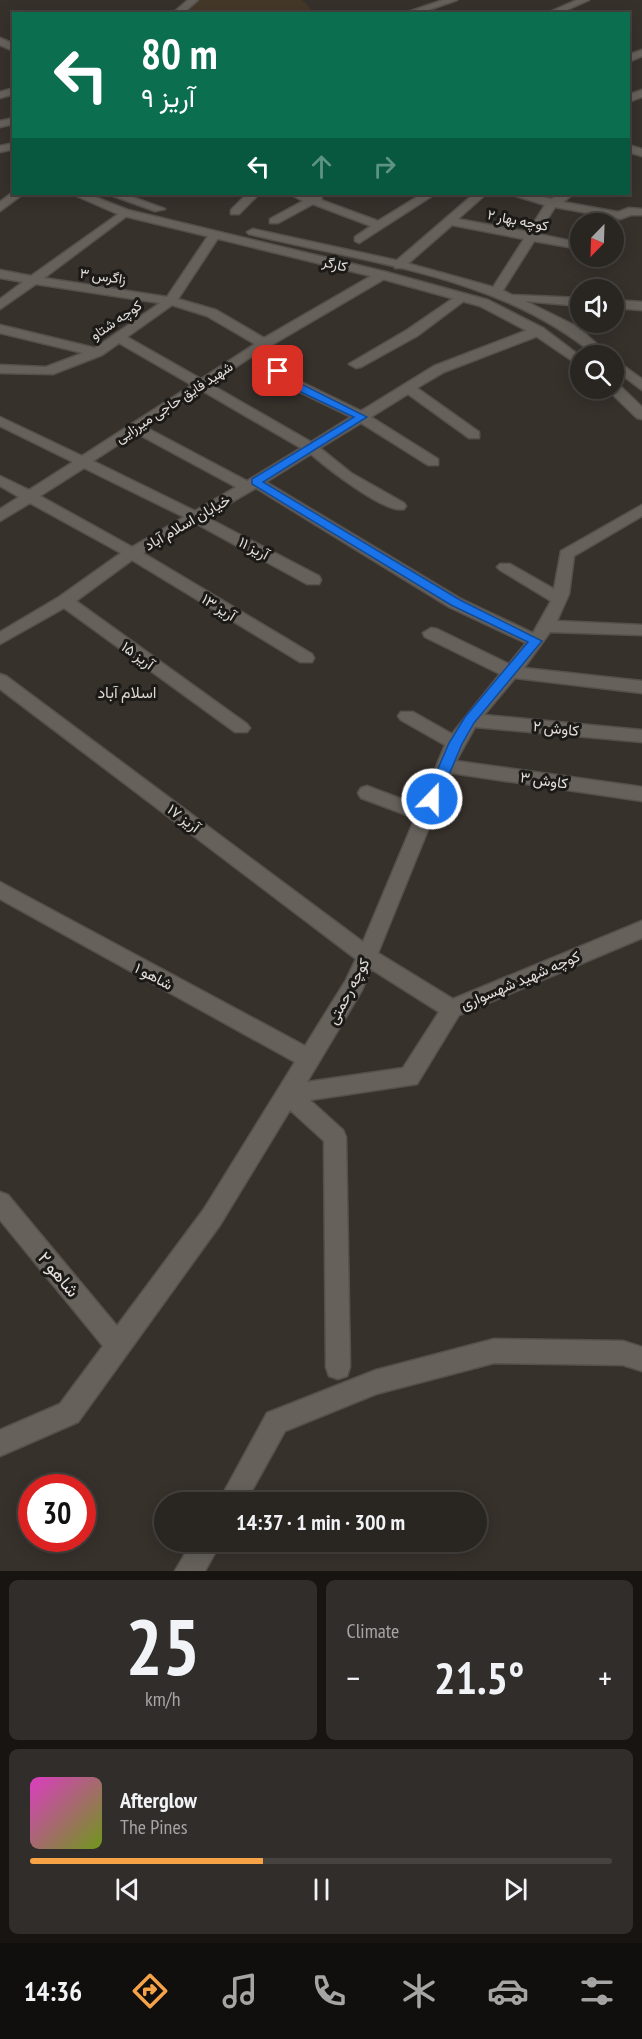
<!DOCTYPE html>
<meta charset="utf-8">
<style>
body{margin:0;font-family:"PT Sans Narrow",Vazirmatn,sans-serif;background:#312d2a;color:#f1f3f6;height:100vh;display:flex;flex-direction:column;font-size:22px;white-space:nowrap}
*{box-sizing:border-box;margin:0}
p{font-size:20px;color:#a5a5a5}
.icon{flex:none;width:33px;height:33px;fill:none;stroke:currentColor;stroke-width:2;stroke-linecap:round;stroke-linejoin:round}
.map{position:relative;height:1571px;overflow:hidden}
.panel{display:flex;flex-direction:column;gap:9px;padding:9px;background:#171412;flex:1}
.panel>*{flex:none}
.banner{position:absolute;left:12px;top:12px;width:618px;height:183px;border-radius:0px;box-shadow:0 3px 15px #0003,0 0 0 2px #45423f;background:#0b6e4f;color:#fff;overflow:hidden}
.needle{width:39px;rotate:203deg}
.buttons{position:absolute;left:570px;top:213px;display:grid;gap:12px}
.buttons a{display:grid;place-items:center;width:54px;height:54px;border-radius:50%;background:#292521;box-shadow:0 3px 15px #0003,0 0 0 2px #45423f;font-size:30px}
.speed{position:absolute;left:18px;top:1474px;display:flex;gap:12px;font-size:30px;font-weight:700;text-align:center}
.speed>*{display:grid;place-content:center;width:78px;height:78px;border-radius:50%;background:#292521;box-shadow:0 3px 15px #0003,0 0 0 2px #45423f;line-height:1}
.speed .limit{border:9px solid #d22;background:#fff;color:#111}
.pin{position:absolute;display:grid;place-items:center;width:51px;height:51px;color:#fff;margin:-26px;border-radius:12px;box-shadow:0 3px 9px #0006}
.me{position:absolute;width:66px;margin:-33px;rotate:22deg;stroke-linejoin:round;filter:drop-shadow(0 0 4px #0008)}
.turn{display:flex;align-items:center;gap:21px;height:126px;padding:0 30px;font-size:27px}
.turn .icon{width:78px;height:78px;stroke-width:2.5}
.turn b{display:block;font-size:42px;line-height:51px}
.lanes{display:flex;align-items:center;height:57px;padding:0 30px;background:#0003;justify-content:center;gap:30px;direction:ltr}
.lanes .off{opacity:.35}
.big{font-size:45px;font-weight:700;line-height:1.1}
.panel .tile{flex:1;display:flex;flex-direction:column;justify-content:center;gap:9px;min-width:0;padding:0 21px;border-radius:9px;background:#312d2a}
.panel .dial{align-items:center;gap:0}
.dial b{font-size:78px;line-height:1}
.song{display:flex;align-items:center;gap:18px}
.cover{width:72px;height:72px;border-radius:9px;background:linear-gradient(135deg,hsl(310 70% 55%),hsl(80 70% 35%))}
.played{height:6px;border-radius:3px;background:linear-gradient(90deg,#f6a247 40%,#45423f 40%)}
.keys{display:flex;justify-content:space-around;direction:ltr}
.heat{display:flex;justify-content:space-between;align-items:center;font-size:33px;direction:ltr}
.panel .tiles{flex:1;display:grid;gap:9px;grid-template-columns:1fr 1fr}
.tile:last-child{grid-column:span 2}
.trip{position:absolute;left:154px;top:1492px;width:333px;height:60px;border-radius:30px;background:#292521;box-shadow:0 3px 15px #0003,0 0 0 2px #45423f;font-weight:700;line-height:60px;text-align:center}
.dock{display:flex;height:96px;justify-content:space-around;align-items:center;background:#100f0d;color:#a5a5a5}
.dock .icon{width:42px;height:42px}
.dock .active{color:#f6a247}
.dock b{font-size:27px;color:#f1f3f6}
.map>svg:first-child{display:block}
.commercial{fill:#443829}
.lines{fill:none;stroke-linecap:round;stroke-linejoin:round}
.street-casing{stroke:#55504c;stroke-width:3}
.secondary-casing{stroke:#55504c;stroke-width:3}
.street{fill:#66615b;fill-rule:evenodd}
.secondary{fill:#66615b;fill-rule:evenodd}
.route{fill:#1a73e8;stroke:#114b97;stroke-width:1.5}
.labels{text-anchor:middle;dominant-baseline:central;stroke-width:6;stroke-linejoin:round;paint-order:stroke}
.far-street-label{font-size:14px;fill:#e1dedb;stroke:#1c1a17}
.street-label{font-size:15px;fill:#e1dedb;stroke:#1c1a17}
.neighbourhood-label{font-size:16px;fill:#dbd5ce;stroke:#1c1a17}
.near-street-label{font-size:18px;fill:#e1dedb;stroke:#1c1a17}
</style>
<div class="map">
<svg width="642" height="1571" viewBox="0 0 642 1571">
<rect width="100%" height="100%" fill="#37312c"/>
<path class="commercial" d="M194,0H302L315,13H172Z"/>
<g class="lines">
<g class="street-casing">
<g id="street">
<path d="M188,0H198L182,14H172Z"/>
<path d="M577,0H589L558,14H545Z"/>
<path d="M0,38L14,44V51L0,45Z"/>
<path d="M642,50V56L628,62V55Z"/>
<path d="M14,88V94L0,98V92Z"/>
<path d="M642,90V97L628,102V95Z"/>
<path d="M628,145L642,149V156L628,152Z"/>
<path d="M13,192L23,194L0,211V202Z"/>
<path d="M247,194H259L239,214H231V210Z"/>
<path d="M290,194L322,195L321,200L378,221L422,194H435L359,243L355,241V237L371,226L313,204L278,223H270V219L303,201Z"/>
<path d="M474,194H486L458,219L528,232L545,205L516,196L515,194H531L551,199L561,194H573L563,202L618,212L629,208L642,209V215H631L620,219L555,207L538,234L580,243V249L534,241L500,295L496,296L490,292L524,239L452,225L403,268H395V262Z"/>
<path d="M124,210L130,213L128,215L44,278L167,297L210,233H218L220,235L178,299L216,310L264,338L378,272H386V278L263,350L295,379L361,411L434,366L533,328H543V334L444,372L417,388L479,432V438H469L408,394L371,417L438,459V465H428L361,423L320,448L351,473L404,503L406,506L404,509C385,514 326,467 311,454L266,482L461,599L533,633L551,601L500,570L497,567L500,564H510L554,589L561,551L642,505V516L574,556L569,594L557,621L642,625V635L550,632L524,668L642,681V693L515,678L484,715L642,730V742L475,727L456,761L642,787V801L451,773L378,953L453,999L642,921V938L459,1015L417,1084L310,1100L343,1130L346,1137L350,1367L347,1376L338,1379L329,1376L326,1367L324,1141L290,1110L220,1225L78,1422L0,1456V1430L60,1404L103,1346L0,1220V1192L8,1195L117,1326L204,1209L295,1062L0,899V882L305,1046L346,980L356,959L0,689V674L6,676L363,942L415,818L361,798L358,793L361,788L367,786L420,806L445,745L401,720L398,716L401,712H413L452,734L500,674L425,637L423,633L431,628L437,629L509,664L526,643L449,607L256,488L206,517L319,576L321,580L319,584H307L195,523L143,553L312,654L314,658L312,662H300L132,560L76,601L247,724L250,728L247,732H235L64,608L0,644V632L59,597L121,553L30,503L0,521V509L19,497L0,486V476L29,490L73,462L0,426V417L82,456L192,385L119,343L102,355L53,374L0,373V365L46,367L83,353L0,333V325L95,348L160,303L36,284L0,309V299L23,282L0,278V270L31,276ZM172,305L207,316L255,344L201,379L127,337ZM254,355L285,385L351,417L311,442L210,384ZM201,390L301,448L247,481L145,427ZM136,433L236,487L195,511L93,461ZM84,468L184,517L132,547L40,496ZM371,969L439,1012L403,1068L307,1082L362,990Z"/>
<path d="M461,293L467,297L465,300L417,336L361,367L356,368L349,364L407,330Z"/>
<path d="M494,1339L623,1341L642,1347V1371L623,1365L494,1363L376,1394L285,1431L245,1503H218L267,1413L376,1370Z"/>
<path d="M192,1542H221L205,1571H175Z"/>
</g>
</g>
<g class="secondary-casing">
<g id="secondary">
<path d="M443,0H457L417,14H402Z"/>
<path d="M14,118V124L0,127V121Z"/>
<path d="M14,143V149L0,152V146Z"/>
<path d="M72,194H87L128,210L386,272L488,300L543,328L580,356V366L533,334L480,306L379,278L120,215Z"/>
<path d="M108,194H124L165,209L155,211Z"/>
<path d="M253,229L399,261L500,289L512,295L580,298V306L525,301L578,327L610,356H596C500,275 366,263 249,234L247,232Z"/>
<path d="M614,300L642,302V310L614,308Z"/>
<path d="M614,359L642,379V390L614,369Z"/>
<path d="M614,384L619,385L642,407V419L637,418L609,391L608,388H614Z"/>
</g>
</g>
<use href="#street" class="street"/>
<use href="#secondary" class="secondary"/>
</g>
<path class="route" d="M274,369H281L293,380L367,417L263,482L460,600L542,641L474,723L462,744L437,803L432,804L425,799L449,743L465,717L528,642L451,605L252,484V479L354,417L286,385L274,374Z"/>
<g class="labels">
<g class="far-street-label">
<text transform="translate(518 220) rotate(11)">کوچه بهار ۲</text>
<text transform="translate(335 264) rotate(13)">کارگر</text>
<text transform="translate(103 276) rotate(8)">زاگرس ۳</text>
<text transform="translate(116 320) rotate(-34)">کوچه شتاو</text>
<text transform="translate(174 402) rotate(-33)">شهید فایق حاجی میرزایی</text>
</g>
<g class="street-label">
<text transform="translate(187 522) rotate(-30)">خیابان اسلام آباد</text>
<text transform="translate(254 548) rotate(28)">آریز ۱۱</text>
<text transform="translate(219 607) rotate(32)">آریز ۱۳</text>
<text transform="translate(138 655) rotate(36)">آریز ۱۵</text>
<text transform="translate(556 728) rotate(6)">کاوش ۲</text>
<text transform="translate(544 780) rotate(8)">کاوش ۳</text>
<text transform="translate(184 818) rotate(37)">آریز ۱۷</text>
<text transform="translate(154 976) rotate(28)">شاهو ۱</text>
<text transform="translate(520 980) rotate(-23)">کوچه شهید شهسواری</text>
<text transform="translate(348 991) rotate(-62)">کوچه رحمتی</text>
</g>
<g class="neighbourhood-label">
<text x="127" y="692">اسلام آباد</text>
</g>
<g class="near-street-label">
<text transform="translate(59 1274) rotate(50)">شاهو ۲</text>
</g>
</g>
</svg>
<div class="buttons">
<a><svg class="needle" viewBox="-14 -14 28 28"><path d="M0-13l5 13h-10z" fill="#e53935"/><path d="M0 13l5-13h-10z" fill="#a5a5a5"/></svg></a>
<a><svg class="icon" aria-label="sound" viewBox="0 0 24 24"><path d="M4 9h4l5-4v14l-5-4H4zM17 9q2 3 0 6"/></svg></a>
<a><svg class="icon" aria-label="search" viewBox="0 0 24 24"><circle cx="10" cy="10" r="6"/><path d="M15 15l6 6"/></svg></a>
</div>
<div class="speed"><div class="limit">30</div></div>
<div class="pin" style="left:278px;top:371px;background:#d93025"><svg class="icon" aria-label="arrive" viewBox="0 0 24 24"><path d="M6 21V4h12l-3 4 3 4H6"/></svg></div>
<svg class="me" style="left:432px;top:799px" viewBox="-20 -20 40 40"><circle r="17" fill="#1a73e8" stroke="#fff" stroke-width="3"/><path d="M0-11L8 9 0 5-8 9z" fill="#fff"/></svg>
<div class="trip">14:37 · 1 min · 300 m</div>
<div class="banner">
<div class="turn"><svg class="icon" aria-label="left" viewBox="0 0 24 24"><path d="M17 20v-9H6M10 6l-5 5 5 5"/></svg><div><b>80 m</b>آریز ۹</div></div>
<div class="lanes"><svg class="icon" aria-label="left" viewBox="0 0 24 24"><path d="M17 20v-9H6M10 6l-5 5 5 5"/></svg><svg class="icon off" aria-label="ahead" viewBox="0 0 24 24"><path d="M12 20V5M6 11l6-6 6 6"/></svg><svg class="icon off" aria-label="right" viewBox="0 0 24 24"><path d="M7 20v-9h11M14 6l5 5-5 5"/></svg></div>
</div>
</div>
<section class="panel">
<div class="tiles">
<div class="tile dial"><b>25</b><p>km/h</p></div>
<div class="tile"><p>Climate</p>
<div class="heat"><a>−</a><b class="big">21.5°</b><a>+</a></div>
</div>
<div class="tile">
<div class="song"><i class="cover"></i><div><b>Afterglow</b><p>The Pines</p></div></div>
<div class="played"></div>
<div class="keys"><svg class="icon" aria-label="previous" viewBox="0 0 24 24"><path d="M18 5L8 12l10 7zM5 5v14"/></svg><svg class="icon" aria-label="pause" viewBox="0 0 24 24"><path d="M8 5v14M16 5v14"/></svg><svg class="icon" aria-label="next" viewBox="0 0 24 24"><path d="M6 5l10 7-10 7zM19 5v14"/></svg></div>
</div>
</div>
</section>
<nav class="dock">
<b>14:36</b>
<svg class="icon active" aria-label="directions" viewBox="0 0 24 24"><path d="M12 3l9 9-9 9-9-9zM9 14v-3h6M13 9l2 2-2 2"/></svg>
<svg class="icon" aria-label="music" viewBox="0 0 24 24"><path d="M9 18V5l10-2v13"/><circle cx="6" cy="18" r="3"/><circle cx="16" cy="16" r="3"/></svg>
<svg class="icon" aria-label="phone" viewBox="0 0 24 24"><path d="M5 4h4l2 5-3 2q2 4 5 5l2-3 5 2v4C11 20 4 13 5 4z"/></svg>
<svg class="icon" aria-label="climate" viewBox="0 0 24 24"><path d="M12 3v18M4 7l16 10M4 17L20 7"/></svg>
<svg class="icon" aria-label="car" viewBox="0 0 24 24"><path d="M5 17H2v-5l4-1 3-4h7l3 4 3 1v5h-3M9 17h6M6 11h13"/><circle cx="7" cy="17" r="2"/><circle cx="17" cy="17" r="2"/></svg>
<svg class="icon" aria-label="filters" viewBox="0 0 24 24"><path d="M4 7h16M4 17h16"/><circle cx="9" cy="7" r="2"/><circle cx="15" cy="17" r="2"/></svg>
</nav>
